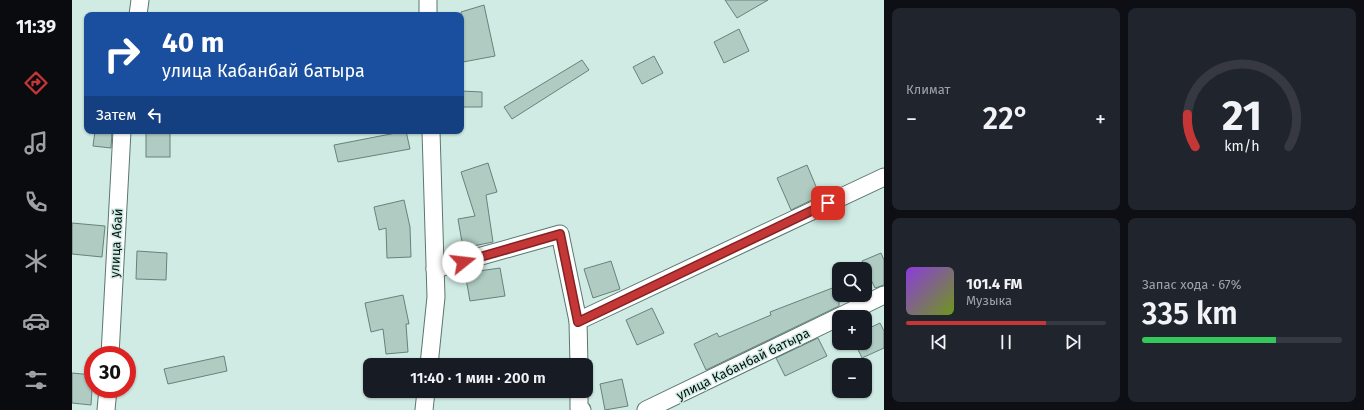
<!DOCTYPE html>
<html lang="ru">
<meta charset="utf-8">
<style>
body{margin:0;font-family:"Fira Sans",sans-serif;background:#20242c;color:#f1f3f6;height:100vh;display:flex;flex-direction:column;font-size:15px;white-space:nowrap}
*{box-sizing:border-box;margin:0}
p{font-size:13px;color:#9ea1a6}
.icon{flex:none;width:22px;height:22px;fill:none;stroke:currentColor;stroke-width:2;stroke-linecap:round;stroke-linejoin:round}
.map{position:relative;flex:1;overflow:hidden}
.side{display:flex;flex-direction:column;gap:8px;padding:8px;background:#0d0f14;width:480px}
.side>*{flex:none}
.guide{position:absolute;left:12px;top:12px;width:380px;height:122px;border-radius:8px;box-shadow:0 1px 3px #0004;background:#1a4fa0;color:#fff;overflow:hidden}
.fabs{position:absolute;left:760px;top:262px;display:grid;gap:8px}
.fabs a{display:grid;place-items:center;width:40px;height:40px;border-radius:8px;background:#171b24;box-shadow:0 1px 3px #0004;font-size:20px}
.speed{position:absolute;left:12px;top:346px;display:flex;gap:8px;font-size:20px;font-weight:700;text-align:center}
.speed>*{display:grid;place-content:center;width:52px;height:52px;border-radius:50%;background:#171b24;box-shadow:0 1px 3px #0004;line-height:1}
.speed .limit{border:6px solid #d22;background:#fff;color:#111}
.pin{position:absolute;display:grid;place-items:center;width:34px;height:34px;color:#fff;margin:-17px;border-radius:8px;box-shadow:0 2px 6px #0006}
.me{position:absolute;width:44px;margin:-22px;rotate:74deg;stroke-linejoin:round;filter:drop-shadow(0 0 3px #0008)}
.turn{display:flex;align-items:center;gap:14px;height:84px;padding:0 12px;font-size:18px}
.turn .icon{width:52px;height:52px;stroke-width:2.5}
.turn b{display:block;font-size:28px;line-height:34px}
.then{display:flex;align-items:center;height:38px;padding:0 12px;background:#0003;gap:8px;font-size:15px}
.big{font-size:30px;font-weight:600;line-height:1.1}
.side .widget{flex:1;display:flex;flex-direction:column;justify-content:center;gap:6px;min-width:0;padding:0 14px;border-radius:8px;background:#20242c}
.side .dial{align-items:center;gap:0}
.dial svg{height:104px;overflow:visible;fill:none;stroke:#363941;stroke-width:7;stroke-linecap:round;text-anchor:middle}
.dial text{fill:#f1f3f6;stroke:none}
.song{display:flex;align-items:center;gap:12px}
.cover{width:48px;height:48px;border-radius:6px;background:linear-gradient(135deg,hsl(270 70% 55%),hsl(80 70% 35%))}
.played{height:4px;border-radius:2px;background:linear-gradient(90deg,#c53636 70%,#363941 70%)}
.keys{display:flex;justify-content:space-around;direction:ltr}
.heat{display:flex;justify-content:space-between;align-items:center;font-size:22px;direction:ltr}
.charge{height:6px;border-radius:3px;background:linear-gradient(90deg,#34c759 67%,#363941 0)}
.side .tiles{flex:1;display:grid;gap:8px;grid-template-columns:repeat(2,1fr)}
.trip{position:absolute;left:291px;top:358px;width:230px;height:40px;border-radius:8px;background:#171b24;box-shadow:0 1px 3px #0004;font-weight:600;line-height:40px;text-align:center}
main{display:flex;flex:1;min-height:0}
.dock{display:flex;flex-direction:column;width:72px;justify-content:space-around;align-items:center;background:#090b0e;color:#9ea1a6}
.dock .icon{width:28px;height:28px}
.dock .current{color:#c53636}
.dock b{font-size:18px;color:#f1f3f6}
.map>svg:first-child{display:block}
.building{fill:#afcbc2;stroke:#68827a}
.lines{fill:none;stroke-linecap:round;stroke-linejoin:round}
.street-casing{stroke:#5c766e;stroke-width:19}
.street{stroke:#fff;stroke-width:17}
.route-casing{stroke:#802323;stroke-width:10}
.route{stroke:#c53636;stroke-width:7}
.labels{text-anchor:middle;dominant-baseline:central;stroke-width:3;stroke-linejoin:round;paint-order:stroke}
.street-label{font-size:13px;fill:#07110e;stroke:#cfebe3}
</style>
<main>
<nav class="dock">
<b>11:39</b>
<svg class="icon current" aria-label="directions" viewBox="0 0 24 24"><path d="M12 3l9 9-9 9-9-9zM9 14v-3h6M13 9l2 2-2 2"/></svg>
<svg class="icon" aria-label="music" viewBox="0 0 24 24"><path d="M9 18V5l10-2v13"/><circle cx="6" cy="18" r="3"/><circle cx="16" cy="16" r="3"/></svg>
<svg class="icon" aria-label="phone" viewBox="0 0 24 24"><path d="M5 4h4l2 5-3 2q2 4 5 5l2-3 5 2v4C11 20 4 13 5 4z"/></svg>
<svg class="icon" aria-label="climate" viewBox="0 0 24 24"><path d="M12 3v18M4 7l16 10M4 17L20 7"/></svg>
<svg class="icon" aria-label="car" viewBox="0 0 24 24"><path d="M5 17H2v-5l4-1 3-4h7l3 4 3 1v5h-3M9 17h6M6 11h13"/><circle cx="7" cy="17" r="2"/><circle cx="17" cy="17" r="2"/></svg>
<svg class="icon" aria-label="filters" viewBox="0 0 24 24"><path d="M4 7h16M4 17h16"/><circle cx="9" cy="7" r="2"/><circle cx="15" cy="17" r="2"/></svg>
</nav>
<div class="map">
<svg width="812" height="410" viewBox="0 0 812 410">
<rect width="100%" height="100%" fill="#cfebe3"/>
<g class="building">
<path d="M653,0H696L665,18Z"/>
<path d="M412,5L423,56L391,62L389,50V12Z"/>
<path d="M667,29L677,51L652,63L642,42Z"/>
<path d="M582,56L591,73L570,84L561,67Z"/>
<path d="M510,60L517,70L440,119L432,107Z"/>
<path d="M389,91L410,92V107H389Z"/>
<path d="M23,131H40L39,148L21,146Z"/>
<rect x="74" y="131" width="24" height="26"/>
<path d="M334,131L338,149L266,162L262,145Z"/>
<path d="M416,163L425,192L414,195L421,242L391,248L386,219L403,216L389,172Z"/>
<path d="M735,165L748,196L719,210L705,178Z"/>
<path d="M332,200L338,227L339,257L315,258L314,228L307,230L302,207Z"/>
<path d="M0,223L33,226L30,257L0,254Z"/>
<path d="M65,251L95,253L94,280L64,279Z"/>
<path d="M809,253L812,260V285L803,288L790,261Z"/>
<path d="M539,261L548,289L521,298L512,269Z"/>
<path d="M428,268L433,296L398,301L393,273Z"/>
<path d="M763,287L767,298V306L634,370L622,344L645,333L647,337L699,315L698,312Z"/>
<path d="M331,295L337,324H334L336,352L314,354L311,329L299,332L293,303Z"/>
<path d="M580,308L592,333L565,345L554,320Z"/>
<path d="M808,323L812,331V348L790,358L783,343H793V330Z"/>
<path d="M746,338L755,356L713,376L704,358Z"/>
<path d="M152,356L155,371L96,384L92,369Z"/>
<path d="M0,373L21,375L19,405L0,403Z"/>
<path d="M550,379L556,406L533,410L528,384Z"/>
</g>
<g class="lines">
<g class="street-casing">
<g id="street">
<path d="M356,0V15"/>
<path d="M66,15L68,0"/>
<path d="M363,269L488,234L506,321L507,365"/>
<path d="M767,317L812,295"/>
<path d="M506,321L812,177"/>
<path d="M38,355L50,131"/>
<path d="M357,365L364,297L359,131"/>
<path d="M507,391V408L510,410"/>
<path d="M34,410L36,389"/>
<path d="M352,410L354,391"/>
<path d="M574,410L767,317"/>
</g>
</g>
<use href="#street" class="street"/>
</g>
<g class="lines">
<g class="route-casing">
<path id="route" d="M391,262L488,234L506,322L756,203"/>
</g>
<use href="#route" class="route"/>
</g>
<g class="labels">
<g class="street-label">
<text transform="translate(44 243) rotate(-87)">улица Абай</text>
<text transform="translate(671 364) rotate(-26)">улица Кабанбай батыра</text>
</g>
</g>
</svg>
<div class="fabs">
<a><svg class="icon" aria-label="search" viewBox="0 0 24 24"><circle cx="10" cy="10" r="6"/><path d="M15 15l6 6"/></svg></a>
<a>+</a>
<a>−</a>
</div>
<div class="speed"><div class="limit">30</div></div>
<div class="pin" style="left:756px;top:203px;background:#d93025"><svg class="icon" aria-label="arrive" viewBox="0 0 24 24"><path d="M6 21V4h12l-3 4 3 4H6"/></svg></div>
<svg class="me" style="left:391px;top:262px" viewBox="-20 -20 40 40"><circle r="19" fill="#fff"/><path d="M0-13L10 11 0 6-10 11z" fill="#c53636"/></svg>
<div class="trip">11:40 · 1 мин · 200 m</div>
<div class="guide">
<div class="turn"><svg class="icon" aria-label="right" viewBox="0 0 24 24"><path d="M7 20v-9h11M14 6l5 5-5 5"/></svg><div><b>40 m</b>улица Кабанбай батыра</div></div>
<div class="then">Затем<svg class="icon" aria-label="left" viewBox="0 0 24 24"><path d="M17 20v-9H6M10 6l-5 5 5 5"/></svg></div>
</div>
</div>
<section class="side">
<div class="tiles">
<div class="widget"><p>Климат</p>
<div class="heat"><a>−</a><b class="big">22°</b><a>+</a></div>
</div>
<div class="widget dial"><svg viewBox="0 0 100 80">
<path d="M14 69A42 42 0 1 1 86 69"/>
<path d="M14 69A42 42 0 0 1 8 44" stroke="#c53636"/>
<text x="50" y="56" font-size="32" font-weight="700">21</text>
<text x="50" y="72" font-size="11">km/h</text>
</svg></div>
<div class="widget">
<div class="song"><i class="cover"></i><div><b>101.4 FM</b><p>Музыка</p></div></div>
<div class="played"></div>
<div class="keys"><svg class="icon" aria-label="previous" viewBox="0 0 24 24"><path d="M18 5L8 12l10 7zM5 5v14"/></svg><svg class="icon" aria-label="pause" viewBox="0 0 24 24"><path d="M8 5v14M16 5v14"/></svg><svg class="icon" aria-label="next" viewBox="0 0 24 24"><path d="M6 5l10 7-10 7zM19 5v14"/></svg></div>
</div>
<div class="widget"><p>Запас хода · 67%</p><b class="big">335 km</b><div class="charge"></div></div>
</div>
</section>
</main>
